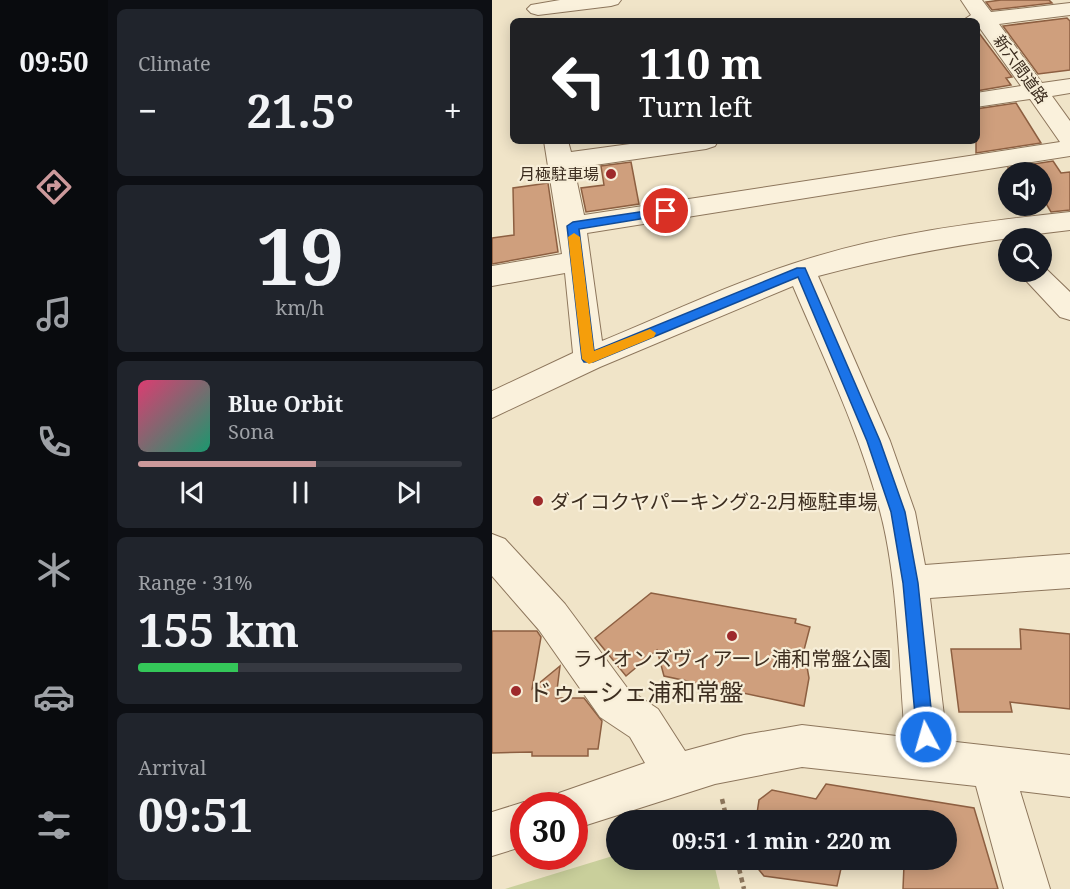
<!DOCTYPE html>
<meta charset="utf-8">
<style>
body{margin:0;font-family:"Noto Serif","Noto Sans JP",serif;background:#20242c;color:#f1f3f6;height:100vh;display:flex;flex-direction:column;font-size:22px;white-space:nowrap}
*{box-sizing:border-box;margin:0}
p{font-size:20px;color:#9ea1a6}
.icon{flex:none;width:33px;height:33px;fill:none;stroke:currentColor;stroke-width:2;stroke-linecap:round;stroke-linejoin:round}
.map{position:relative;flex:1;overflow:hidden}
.side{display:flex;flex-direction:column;gap:9px;padding:9px;background:#0d0f14;width:384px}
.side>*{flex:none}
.top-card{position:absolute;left:18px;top:18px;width:470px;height:126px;border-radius:9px;box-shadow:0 3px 15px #0003;background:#202124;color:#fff;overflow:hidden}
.fabs{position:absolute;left:506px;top:162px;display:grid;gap:12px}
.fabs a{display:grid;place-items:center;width:54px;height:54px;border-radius:50%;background:#171b24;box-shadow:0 3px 15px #0003;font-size:30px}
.speed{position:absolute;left:18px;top:792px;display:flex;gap:12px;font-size:30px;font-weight:700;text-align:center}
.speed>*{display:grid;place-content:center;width:78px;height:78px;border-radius:50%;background:#171b24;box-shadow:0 3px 15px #0003;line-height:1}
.speed .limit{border:9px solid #d22;background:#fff;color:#111}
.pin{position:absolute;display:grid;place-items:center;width:51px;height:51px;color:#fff;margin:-26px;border:3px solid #fff;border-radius:50%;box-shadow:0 2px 6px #0007}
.me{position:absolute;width:66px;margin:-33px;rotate:354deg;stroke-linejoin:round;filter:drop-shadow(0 0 4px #0008)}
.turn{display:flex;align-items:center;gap:21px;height:126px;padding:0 30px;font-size:27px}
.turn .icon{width:78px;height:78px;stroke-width:2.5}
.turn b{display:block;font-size:42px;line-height:51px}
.big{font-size:45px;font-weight:700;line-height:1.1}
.side .card{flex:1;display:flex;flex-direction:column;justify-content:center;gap:9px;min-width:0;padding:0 21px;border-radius:9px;background:#20242c}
.side .dial{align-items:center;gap:0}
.dial b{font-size:78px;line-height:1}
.song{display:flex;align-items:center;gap:18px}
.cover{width:72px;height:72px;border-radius:9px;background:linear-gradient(135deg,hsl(340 70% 55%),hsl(160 70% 35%))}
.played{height:6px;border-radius:3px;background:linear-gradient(90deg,#cc999b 55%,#363941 55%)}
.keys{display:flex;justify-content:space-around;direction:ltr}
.heat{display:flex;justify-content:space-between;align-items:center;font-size:33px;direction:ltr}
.charge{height:9px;border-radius:4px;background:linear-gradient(90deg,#34c759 31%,#363941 0)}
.trip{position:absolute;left:114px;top:810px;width:351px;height:60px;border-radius:30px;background:#171b24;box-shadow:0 3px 15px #0003;font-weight:700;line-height:60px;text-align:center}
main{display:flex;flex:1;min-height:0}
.tabs{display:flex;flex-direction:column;width:108px;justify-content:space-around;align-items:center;background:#090b0e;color:#9ea1a6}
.tabs .icon{width:42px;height:42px}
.tabs .active{color:#cc999b}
.tabs b{font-size:27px;color:#f1f3f6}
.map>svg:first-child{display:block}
.green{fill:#c9cf9b}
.building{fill:#cf9f7d;stroke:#8d5f41;stroke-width:1.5}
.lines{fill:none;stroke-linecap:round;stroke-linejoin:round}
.minor-casing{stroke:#8d765c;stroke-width:2}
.path{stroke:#8d765c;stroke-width:4.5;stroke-dasharray:5 4;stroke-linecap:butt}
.minor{fill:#faf1dc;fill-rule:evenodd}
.route{fill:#1a73e8;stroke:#114b97;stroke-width:1.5}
.slow{fill:#f59e0b}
.poi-dot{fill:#9e2a2b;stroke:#f7eed8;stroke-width:2}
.labels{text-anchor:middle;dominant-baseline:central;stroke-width:4.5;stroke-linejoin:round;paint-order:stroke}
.far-street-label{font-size:16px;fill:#3d2e20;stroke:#f7eed8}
.far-poi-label{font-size:16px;fill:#3d2e20;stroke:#f7eed8;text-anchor:end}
.poi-label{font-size:20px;fill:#3d2e20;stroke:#f7eed8;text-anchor:start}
.near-poi-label{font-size:24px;fill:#3d2e20;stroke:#f7eed8;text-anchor:start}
</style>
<main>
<nav class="tabs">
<b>09:50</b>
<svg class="icon active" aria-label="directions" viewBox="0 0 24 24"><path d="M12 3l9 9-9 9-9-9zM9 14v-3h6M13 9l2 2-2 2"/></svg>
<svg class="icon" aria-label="music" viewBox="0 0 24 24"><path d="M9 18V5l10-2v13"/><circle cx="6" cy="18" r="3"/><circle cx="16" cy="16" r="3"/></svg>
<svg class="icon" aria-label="phone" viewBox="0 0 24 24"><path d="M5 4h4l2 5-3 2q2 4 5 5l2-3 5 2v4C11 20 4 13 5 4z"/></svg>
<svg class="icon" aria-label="climate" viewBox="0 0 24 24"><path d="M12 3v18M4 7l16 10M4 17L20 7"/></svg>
<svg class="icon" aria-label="car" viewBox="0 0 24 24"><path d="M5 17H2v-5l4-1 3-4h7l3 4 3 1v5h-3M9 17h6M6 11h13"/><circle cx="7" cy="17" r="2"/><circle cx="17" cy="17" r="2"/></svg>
<svg class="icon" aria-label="filters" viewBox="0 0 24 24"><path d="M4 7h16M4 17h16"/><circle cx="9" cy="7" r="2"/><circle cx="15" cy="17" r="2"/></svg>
</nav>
<section class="side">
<div class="card"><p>Climate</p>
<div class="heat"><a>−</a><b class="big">21.5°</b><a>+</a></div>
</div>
<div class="card dial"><b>19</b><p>km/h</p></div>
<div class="card">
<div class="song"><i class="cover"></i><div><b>Blue Orbit</b><p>Sona</p></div></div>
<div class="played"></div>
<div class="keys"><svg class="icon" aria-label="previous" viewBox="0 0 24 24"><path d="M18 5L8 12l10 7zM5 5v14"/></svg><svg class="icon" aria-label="pause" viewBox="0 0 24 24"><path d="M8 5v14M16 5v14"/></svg><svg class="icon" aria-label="next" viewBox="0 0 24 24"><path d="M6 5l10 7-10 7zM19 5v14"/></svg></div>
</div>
<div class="card"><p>Range · 31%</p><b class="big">155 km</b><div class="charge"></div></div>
<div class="card"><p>Arrival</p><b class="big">09:51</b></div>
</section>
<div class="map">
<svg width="578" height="889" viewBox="0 0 578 889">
<rect width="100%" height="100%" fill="#f0e4c8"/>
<path class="green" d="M124,855V860H221L228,889H13Z"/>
<g class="building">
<path d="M509,0H557L560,3L500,10L494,2Z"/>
<path d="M575,18L578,21V70L546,74L511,26Z"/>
<path d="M484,29L520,77L514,78L519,85L484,91Z"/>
<path d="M524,103L549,143L484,153V109Z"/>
<path d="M561,161L569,173L578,172V210L559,212L549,195V172H518L516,168Z"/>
<path d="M139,162L147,204L94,212L89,188L112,185L109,166Z"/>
<path d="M56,183L66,252L0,264V238L22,235L21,188Z"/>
<path d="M159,593L304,619L303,623L318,627L312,650L317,678L312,706L172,676L165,650L134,676L103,638Z"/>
<path d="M528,629L578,634V709L518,702L520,712H467L459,649H529Z"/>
<path d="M0,631H45L49,637L40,689L68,666L64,698H92L110,721L106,749H96V756H40V752L0,753Z"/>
<path d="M334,784L482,808L506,889H411L412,865L378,860H454V820H264L267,800L280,790L324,799Z"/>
<path d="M259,860H351L345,886L272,876Z"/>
</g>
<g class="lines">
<g class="minor-casing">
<g id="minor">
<path d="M68,0H129L126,4L119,6L46,15L39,13L35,9L39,5Z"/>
<path d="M469,0H490L499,12L578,3V15L507,24L550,83L578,79V93L560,96L578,121V156L95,233L110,341C173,315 236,285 300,264C389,234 485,222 578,212V230C493,240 408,254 326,276L398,441L423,512L433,565L578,554V588L438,598L455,741L578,755V797L528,791L558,889H512L484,786L310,767L223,784L82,829V806H62L67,793L153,763L138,737L108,717L47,630L0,576V534L13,539L73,604L136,689L166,709L193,751L252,735L310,725L413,737C407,667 406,578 388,511C368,433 332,359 301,286L108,367L0,418V391L81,353L73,273L0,286V266L70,254L52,141H76L79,152L160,141H226L223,146L214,149L82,168L92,215L568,142L538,99L484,107V93L529,86L487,27H484V21H470L479,15Z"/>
<path d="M550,265L578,292V320L568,317L526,272H549Z"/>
<path d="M32,802L40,806H32V846L0,856V812Z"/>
</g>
</g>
<g class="path">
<path d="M230,799L235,820"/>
<path d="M245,860L252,889"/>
</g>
<use href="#minor" class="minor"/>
</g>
<path class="route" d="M174,208L179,211L178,214L87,229L102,351L305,268H313L388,441L413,512L426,583L442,737L440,743L434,745L428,743L425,737L411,583L399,512L375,441L306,277L101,362H92L90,359L75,226L81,222Z"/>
<path class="slow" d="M82,233L88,237L102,351L158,329L164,333L162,337L97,364L90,359L76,237Z"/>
<g class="poi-dot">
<circle cx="119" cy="174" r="6"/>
<circle cx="46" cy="501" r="6"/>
<circle cx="240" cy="636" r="6"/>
<circle cx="24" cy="691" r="6"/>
</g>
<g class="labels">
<g class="far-street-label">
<text transform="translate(529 69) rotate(54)">新六間道路</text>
</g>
<g class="far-poi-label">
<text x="107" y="174">月極駐車場</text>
</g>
<g class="poi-label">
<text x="58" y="501">ダイコクヤパーキング2-2月極駐車場</text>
<text x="240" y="658" text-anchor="middle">ライオンズヴィアーレ浦和常盤公園</text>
</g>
<g class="near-poi-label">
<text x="36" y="691">ドゥーシェ浦和常盤</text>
</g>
</g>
</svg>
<div class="fabs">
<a><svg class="icon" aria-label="sound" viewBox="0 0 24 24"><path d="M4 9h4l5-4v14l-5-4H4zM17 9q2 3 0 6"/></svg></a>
<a><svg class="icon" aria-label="search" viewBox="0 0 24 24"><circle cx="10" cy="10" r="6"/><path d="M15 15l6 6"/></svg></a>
</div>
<div class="speed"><div class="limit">30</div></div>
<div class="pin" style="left:174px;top:211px;background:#d93025"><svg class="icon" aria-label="arrive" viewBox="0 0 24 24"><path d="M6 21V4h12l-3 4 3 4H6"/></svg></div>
<svg class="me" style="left:434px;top:737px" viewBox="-20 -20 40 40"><circle r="17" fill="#1a73e8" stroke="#fff" stroke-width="3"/><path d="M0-11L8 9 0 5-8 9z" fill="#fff"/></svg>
<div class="trip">09:51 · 1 min · 220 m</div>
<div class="top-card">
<div class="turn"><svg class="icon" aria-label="left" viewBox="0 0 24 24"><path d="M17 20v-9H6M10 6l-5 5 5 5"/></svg><div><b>110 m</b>Turn left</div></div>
</div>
</div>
</main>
